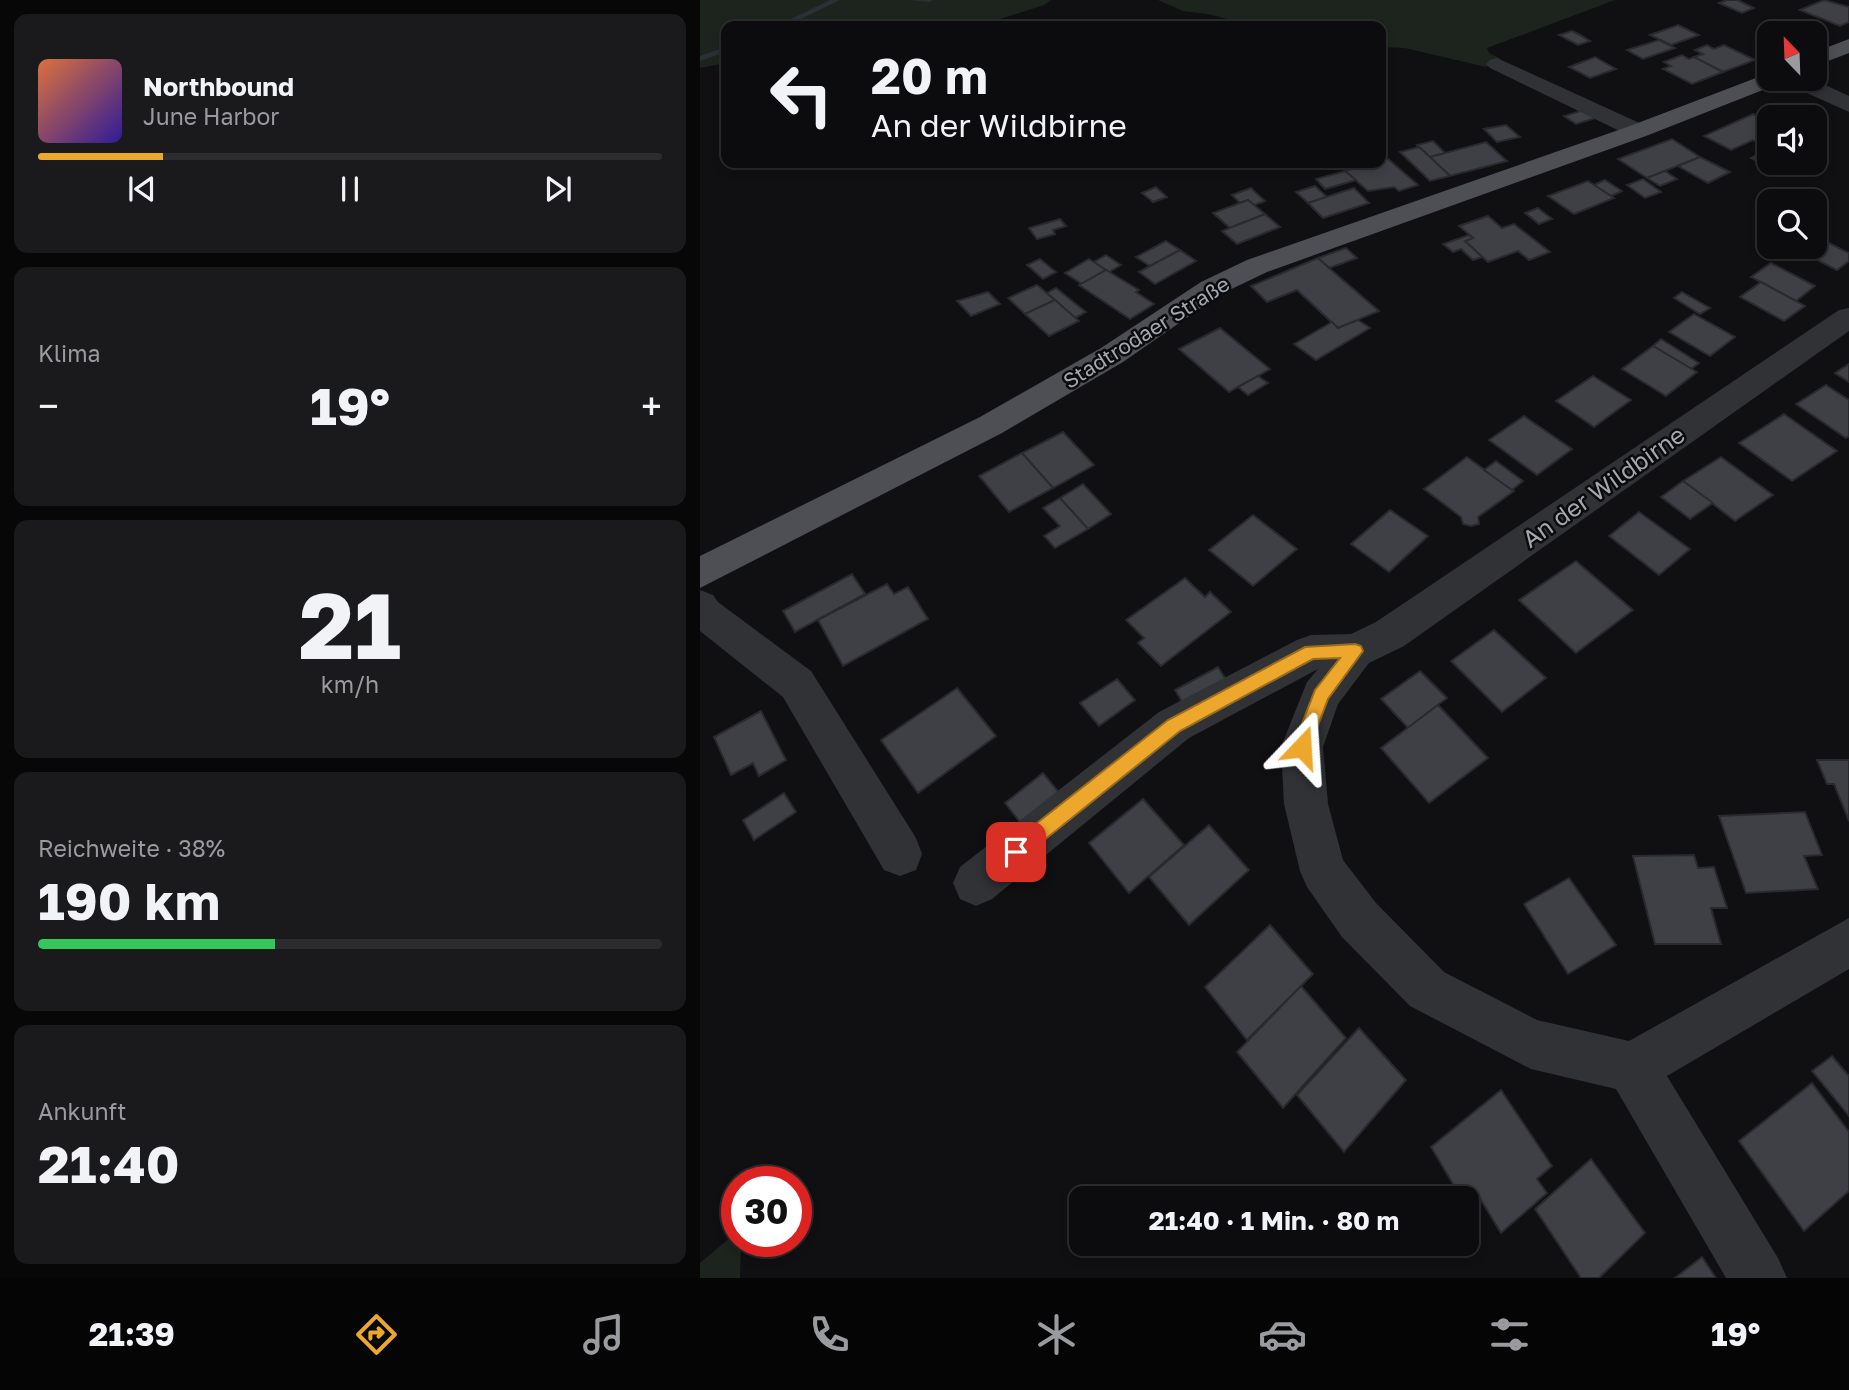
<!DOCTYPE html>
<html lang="de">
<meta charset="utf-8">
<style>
body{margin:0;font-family:"Golos Text",sans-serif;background:#1a1a1c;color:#f1f3f6;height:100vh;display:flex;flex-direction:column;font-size:26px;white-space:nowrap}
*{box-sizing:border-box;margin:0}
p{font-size:23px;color:#9a9b9e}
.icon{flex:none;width:38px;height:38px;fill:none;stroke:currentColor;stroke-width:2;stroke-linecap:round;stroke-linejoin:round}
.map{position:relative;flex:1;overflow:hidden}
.sheet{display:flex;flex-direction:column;gap:14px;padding:14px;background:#070708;width:700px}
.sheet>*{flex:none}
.banner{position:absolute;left:21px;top:21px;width:665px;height:147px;border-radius:14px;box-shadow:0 4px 10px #0003,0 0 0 2px #2c2c2e;background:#0c0c0e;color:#f1f3f6;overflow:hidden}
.needle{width:46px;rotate:337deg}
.fabs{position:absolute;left:1057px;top:21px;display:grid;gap:14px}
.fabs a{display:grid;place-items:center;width:70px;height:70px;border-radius:14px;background:#0c0c0e;box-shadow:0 4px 10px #0003,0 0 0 2px #2c2c2e;font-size:35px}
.speed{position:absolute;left:21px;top:1166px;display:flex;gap:14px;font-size:35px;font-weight:700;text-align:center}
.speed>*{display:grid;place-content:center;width:91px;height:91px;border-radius:50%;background:#0c0c0e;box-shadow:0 4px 10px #0003,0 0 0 2px #2c2c2e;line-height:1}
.speed .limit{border:10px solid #d22;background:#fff;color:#111}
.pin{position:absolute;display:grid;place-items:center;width:60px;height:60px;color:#fff;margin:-30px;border-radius:14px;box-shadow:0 4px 10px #0006}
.me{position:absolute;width:77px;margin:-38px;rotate:20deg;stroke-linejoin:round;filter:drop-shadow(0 0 5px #0008)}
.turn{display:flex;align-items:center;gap:24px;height:147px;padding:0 35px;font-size:32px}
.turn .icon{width:91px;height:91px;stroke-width:2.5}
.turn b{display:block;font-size:49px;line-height:60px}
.big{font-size:52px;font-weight:700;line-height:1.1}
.sheet .widget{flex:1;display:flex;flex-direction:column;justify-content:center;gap:10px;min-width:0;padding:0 24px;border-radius:14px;background:#1a1a1c}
.sheet .dial{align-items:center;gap:0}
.dial b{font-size:91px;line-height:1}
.song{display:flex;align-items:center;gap:21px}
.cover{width:84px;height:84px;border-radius:10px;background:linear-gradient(135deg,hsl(20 70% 55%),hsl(250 70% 35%))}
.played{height:7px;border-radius:4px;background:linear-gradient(90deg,#eda72d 20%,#2c2c2e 20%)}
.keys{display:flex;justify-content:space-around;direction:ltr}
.heat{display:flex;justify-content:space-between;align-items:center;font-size:38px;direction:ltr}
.charge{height:10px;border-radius:5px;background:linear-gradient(90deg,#34c759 38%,#2c2c2e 0)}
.trip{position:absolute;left:369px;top:1186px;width:410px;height:70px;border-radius:14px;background:#0c0c0e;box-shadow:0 4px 10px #0003,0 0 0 2px #2c2c2e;font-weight:700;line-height:70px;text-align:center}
.tabs{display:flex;height:112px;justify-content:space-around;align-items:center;background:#050506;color:#9a9b9e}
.tabs .icon{width:49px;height:49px}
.tabs .active{color:#eda72d}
.tabs b{font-size:32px;color:#f1f3f6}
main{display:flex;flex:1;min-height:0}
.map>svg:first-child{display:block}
.green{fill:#1d241d}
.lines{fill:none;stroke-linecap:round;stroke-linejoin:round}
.stream{fill:#293137;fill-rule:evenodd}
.building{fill:#3f4045;stroke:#2a2a2e;stroke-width:2}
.minor{fill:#313236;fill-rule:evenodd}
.major{fill:#4d4f55;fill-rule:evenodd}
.route{fill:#eda72d;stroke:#9a6d1d;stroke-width:2}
.labels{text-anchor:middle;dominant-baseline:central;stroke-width:5;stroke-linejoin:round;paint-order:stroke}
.far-street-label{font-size:21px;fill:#a2a7b2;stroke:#0b0b0d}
.street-label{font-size:24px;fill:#a2a7b2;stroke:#0b0b0d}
</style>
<main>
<section class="sheet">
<div class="widget">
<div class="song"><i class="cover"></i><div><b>Northbound</b><p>June Harbor</p></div></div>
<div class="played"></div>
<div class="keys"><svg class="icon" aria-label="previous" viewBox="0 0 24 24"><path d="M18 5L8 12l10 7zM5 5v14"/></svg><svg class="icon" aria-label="pause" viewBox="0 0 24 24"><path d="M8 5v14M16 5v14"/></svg><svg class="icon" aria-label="next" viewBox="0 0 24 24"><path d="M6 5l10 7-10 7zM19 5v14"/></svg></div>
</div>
<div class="widget"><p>Klima</p>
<div class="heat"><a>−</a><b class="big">19°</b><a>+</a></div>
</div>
<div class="widget dial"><b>21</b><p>km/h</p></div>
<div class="widget"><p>Reichweite · 38%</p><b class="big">190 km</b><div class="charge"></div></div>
<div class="widget"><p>Ankunft</p><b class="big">21:40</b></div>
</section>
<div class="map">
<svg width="1149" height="1278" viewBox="0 0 1149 1278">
<rect width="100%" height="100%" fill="#101012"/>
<g class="green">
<path d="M0,0H351L344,5L278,26H26V63L0,68Z"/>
<path d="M458,0H915L787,48L789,53L801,59L786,67L705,48L681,47V26H554L508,14L483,11Z"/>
<path d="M37,1232V1241H41L40,1278H0V1263Z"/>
</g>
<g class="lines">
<g class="stream">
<path d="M130,0H140L86,26H77Z"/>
<path d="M210,0H233L229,2Z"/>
<path d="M26,47V52L0,61V56Z"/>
</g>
</g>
<g class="building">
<path d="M1027,0H1040L1039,1L1054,8L1042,13L1019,3Z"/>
<path d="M1124,0L1149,7V22L1140,26L1100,10Z"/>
<path d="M978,25L999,35L971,45L950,35Z"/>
<path d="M872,31L880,35L890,41L878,45L859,35Z"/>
<path d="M959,40L975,48L943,59L927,50Z"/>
<path d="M1007,45L1014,49L1024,45L1055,60L1023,72L994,57L1003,54L995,50Z"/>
<path d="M982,55L989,59L994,57L1023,72L992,84L963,69L971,66L964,62Z"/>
<path d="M895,57L916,69L890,78L869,67Z"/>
<path d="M884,110L896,118L876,124L864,116Z"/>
<path d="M1053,114L1069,122V149L1053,140L1031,150L1004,136Z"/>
<path d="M806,125L820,137L797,142L784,129Z"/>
<path d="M972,139L1000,157L947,178L918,159Z"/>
<path d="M733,141L745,153L730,157L717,145Z"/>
<path d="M786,142L807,161L750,176L730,157Z"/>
<path d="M719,147L730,157L750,176L730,181L700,152Z"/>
<path d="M1069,149V163H1114L1085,176L1051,158Z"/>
<path d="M1000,157L1030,172L1008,183L978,166Z"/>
<path d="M687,158L718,185L699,191L694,187L668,191L645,171L670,163H681V160Z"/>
<path d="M645,171L656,180L625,189L616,179Z"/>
<path d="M965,171L977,179L960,186L947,178Z"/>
<path d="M943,179L961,192L945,198L927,185Z"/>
<path d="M905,180L922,191L911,196L894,185Z"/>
<path d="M888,181L914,198L874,214L848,196Z"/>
<path d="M615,186L627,197L608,203L596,192Z"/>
<path d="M456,187L467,197L453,202L442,193Z"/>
<path d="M551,188L565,201L554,205L548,200L540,203L532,195Z"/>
<path d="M654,188L669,203L623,218L608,203Z"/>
<path d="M548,200L565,214L530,228L513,213Z"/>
<path d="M838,208L852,219L839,224L825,213Z"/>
<path d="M565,214L580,227L537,244L522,231Z"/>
<path d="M788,216L802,228L814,224L850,252L829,260L818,251L788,262L765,241L773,238L759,226Z"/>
<path d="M360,219L366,226L353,230L355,234L337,239L329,228Z"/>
<path d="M769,235L773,238L765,241L782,257L773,260L761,249L753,252L743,244Z"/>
<path d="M1115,236L1149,253V261L1137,270L1091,247H1115Z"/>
<path d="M466,241L480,250L450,266L436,257Z"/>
<path d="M646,248L657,258L629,268L618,258Z"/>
<path d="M480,250L496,261L455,284L439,272Z"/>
<path d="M406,255L421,265L409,272L394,262Z"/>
<path d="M618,258L629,268L679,311L638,328L597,290L567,302L551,286Z"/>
<path d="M340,259L356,272L343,279L327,265Z"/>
<path d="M389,259L406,270L382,284L365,273Z"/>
<path d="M1071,263L1115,286L1096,301L1051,277Z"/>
<path d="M406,270L439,290L436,292L454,304L430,319L379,285Z"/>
<path d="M1061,282L1096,301L1105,306L1084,321L1040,297Z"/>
<path d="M337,285L355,300L325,314L308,298Z"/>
<path d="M356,288L386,312L375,318L347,293Z"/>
<path d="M288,292L300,304L271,316L257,301Z"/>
<path d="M982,292L1010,308L1000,314L974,298Z"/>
<path d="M355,300L379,321L349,336L325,314Z"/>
<path d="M994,314L1035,337L1010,356L969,332Z"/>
<path d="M658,320L670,328L616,360L594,344L632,322L638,328Z"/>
<path d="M520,328L570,369L529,392L479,349Z"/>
<path d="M961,339L999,363L991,369L953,346Z"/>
<path d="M953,346L997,372L966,396L922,369Z"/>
<path d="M1149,364V382L1135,373Z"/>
<path d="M558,376L568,383L548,395L538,387Z"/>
<path d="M893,376L931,400L894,427L856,401Z"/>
<path d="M1126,385L1149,400V436L1146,438L1096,404Z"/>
<path d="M1084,414L1137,451L1092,481L1039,443Z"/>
<path d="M824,416L872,449L837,475L789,440Z"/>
<path d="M363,432L394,465L353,488L322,453Z"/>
<path d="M322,453L353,488L309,512L279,476Z"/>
<path d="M767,457L814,491L778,517L779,524L771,526L763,524L761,517L724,489Z"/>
<path d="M1021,457L1073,495L1035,521L983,481Z"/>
<path d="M796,461L823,481L812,490L784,470Z"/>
<path d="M983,481L1013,503L990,519L961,497Z"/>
<path d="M383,484L411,514L388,529L360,498Z"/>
<path d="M360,498L388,529L355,548L344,536L360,526L343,508Z"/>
<path d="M690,510L728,536L689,572L651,544Z"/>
<path d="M939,512L990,549L959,575L909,536Z"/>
<path d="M553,515L597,549L553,586L509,550Z"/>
<path d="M876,561L933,610L876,653L819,600Z"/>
<path d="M152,574L165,594L95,632L83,611Z"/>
<path d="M485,578L505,597L510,592L531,612L461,666L438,643L444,638L426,620Z"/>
<path d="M187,584L194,594L208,587L228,619L143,666L118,620Z"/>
<path d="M794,630L846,678L802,712L751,661Z"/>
<path d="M518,667L528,683L484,705L475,690Z"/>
<path d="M720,671L747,698L708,728L681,699Z"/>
<path d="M417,679L435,700L399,726L380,703Z"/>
<path d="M257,688L296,736L218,793L181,740Z"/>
<path d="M738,705L788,758L729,803L681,748Z"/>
<path d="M61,711L86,760L59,776L53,763L31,775L14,737Z"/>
<path d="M1117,760H1149V821L1134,784H1127Z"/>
<path d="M343,773L365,800L326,830L305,803Z"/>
<path d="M84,793L96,812L54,840L43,820Z"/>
<path d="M443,799L484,845L429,893L389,843Z"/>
<path d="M1105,812L1122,855L1104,856L1118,889L1046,893L1019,816Z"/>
<path d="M509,825L549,870L489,925L449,877Z"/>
<path d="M994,855L998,868L1014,867L1027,908H1011L1021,944H955L933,856Z"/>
<path d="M869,878L916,945L868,974L824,904Z"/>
<path d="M570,925L613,974L547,1040L505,987Z"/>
<path d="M601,986L646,1038L583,1108L537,1052Z"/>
<path d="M659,1028L706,1080L644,1152L597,1095Z"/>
<path d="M1132,1056L1149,1076V1116L1112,1071Z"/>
<path d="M1112,1083L1149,1132V1191L1104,1231L1039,1141Z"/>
<path d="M801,1090L852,1166L837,1179L847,1193L801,1233L776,1192L766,1199H762L731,1147Z"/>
<path d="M891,1159L945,1233L899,1278H881L835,1209Z"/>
<path d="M1002,1257L1016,1278H975Z"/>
</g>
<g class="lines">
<g class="minor">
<path d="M797,58L946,126L950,131L946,136H930L790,68L786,64L790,60Z"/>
<path d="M1084,79H1112L1149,96V112L1087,84Z"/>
<path d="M1149,308V331L704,646L669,663L638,704L623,747L628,804L643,860L676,903L744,972L837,1020L929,1041L1149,918V969L967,1076L1078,1258L1087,1278H1026L916,1089L831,1069L710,1006L642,937L607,887L600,871L584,804L581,747L607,682L618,669L489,738L292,899L276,906L260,899L253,883L260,867L459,712L597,640L611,635L651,634L676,622L1139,310Z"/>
<path d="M0,590L13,595L18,602L111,671L216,838L222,854L216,870L200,876L184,870L83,697L0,631Z"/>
</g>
<g class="major">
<path d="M1149,39V53L1115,66V52Z"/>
<path d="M1069,73V79H1081L1078,84L946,136L567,272L521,294L423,362L302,433L0,588V556L280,417L401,348L501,282L547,260L930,126Z"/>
</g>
</g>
<path class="route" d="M655,644L661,646L663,651L628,699L608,752L602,755L596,752L593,747L615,690L640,658L613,659L480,731L322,858L316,861L309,858L307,852L309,845L468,720L605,647Z"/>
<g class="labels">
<g class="far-street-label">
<text transform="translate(446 332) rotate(-32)">Stadtrodaer Straße</text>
</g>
<g class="street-label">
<text transform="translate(903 486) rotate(-35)">An der Wildbirne</text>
</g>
</g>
</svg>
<div class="fabs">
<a><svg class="needle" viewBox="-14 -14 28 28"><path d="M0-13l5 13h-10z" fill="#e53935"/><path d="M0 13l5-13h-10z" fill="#9a9b9e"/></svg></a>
<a><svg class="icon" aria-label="sound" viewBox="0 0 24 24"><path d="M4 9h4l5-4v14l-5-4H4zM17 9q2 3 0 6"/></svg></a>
<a><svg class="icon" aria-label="search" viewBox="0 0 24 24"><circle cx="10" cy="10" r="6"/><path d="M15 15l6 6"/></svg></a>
</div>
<div class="speed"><div class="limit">30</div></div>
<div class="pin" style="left:316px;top:852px;background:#d93025"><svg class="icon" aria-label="arrive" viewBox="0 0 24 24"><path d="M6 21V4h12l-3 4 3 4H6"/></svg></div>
<svg class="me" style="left:602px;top:747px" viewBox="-20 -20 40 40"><path d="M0-17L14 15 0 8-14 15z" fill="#eda72d" stroke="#fff" stroke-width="4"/></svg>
<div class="trip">21:40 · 1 Min. · 80 m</div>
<div class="banner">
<div class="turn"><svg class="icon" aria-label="left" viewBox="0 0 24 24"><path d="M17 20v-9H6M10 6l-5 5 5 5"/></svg><div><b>20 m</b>An der Wildbirne</div></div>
</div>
</div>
</main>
<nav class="tabs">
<b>21:39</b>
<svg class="icon active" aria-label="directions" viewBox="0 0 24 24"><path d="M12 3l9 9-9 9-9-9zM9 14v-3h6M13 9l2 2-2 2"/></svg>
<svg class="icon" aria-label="music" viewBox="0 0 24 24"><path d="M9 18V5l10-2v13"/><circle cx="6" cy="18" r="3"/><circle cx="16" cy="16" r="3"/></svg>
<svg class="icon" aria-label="phone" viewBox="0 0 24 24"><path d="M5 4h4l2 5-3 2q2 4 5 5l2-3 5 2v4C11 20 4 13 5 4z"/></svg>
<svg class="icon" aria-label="climate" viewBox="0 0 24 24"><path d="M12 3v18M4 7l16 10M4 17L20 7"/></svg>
<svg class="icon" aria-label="car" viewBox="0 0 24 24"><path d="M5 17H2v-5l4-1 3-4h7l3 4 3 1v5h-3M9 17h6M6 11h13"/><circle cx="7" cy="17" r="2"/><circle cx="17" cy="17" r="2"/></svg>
<svg class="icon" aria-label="filters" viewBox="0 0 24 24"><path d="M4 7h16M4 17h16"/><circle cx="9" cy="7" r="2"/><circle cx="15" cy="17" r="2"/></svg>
<b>19°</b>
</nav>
